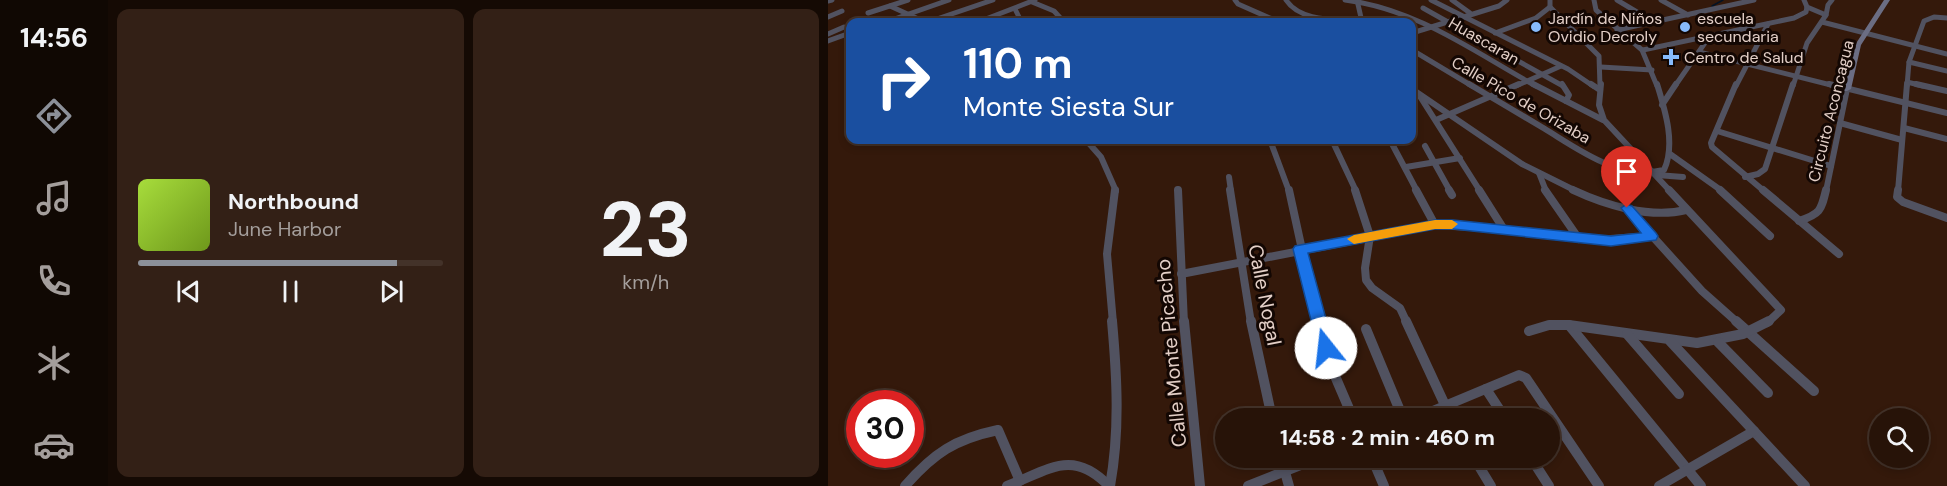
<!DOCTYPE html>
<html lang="es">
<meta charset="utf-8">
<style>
body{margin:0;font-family:"DM Sans",sans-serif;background:#332016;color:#f1f3f6;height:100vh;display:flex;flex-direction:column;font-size:22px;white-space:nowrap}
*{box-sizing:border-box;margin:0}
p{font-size:20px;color:#a49e9c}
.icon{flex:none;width:33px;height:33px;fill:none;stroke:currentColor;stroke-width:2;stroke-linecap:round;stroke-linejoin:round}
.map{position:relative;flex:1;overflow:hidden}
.panel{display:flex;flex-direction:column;gap:9px;padding:9px;background:#150a04;width:720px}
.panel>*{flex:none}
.guide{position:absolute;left:18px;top:18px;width:570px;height:126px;border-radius:12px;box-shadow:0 3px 9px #0003,0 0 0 2px #433229;background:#1a4fa0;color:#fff;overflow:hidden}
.fabs{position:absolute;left:1041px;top:408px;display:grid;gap:12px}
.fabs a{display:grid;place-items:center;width:60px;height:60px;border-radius:50%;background:#271308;box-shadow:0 3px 9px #0003,0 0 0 2px #433229;font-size:30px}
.speed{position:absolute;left:18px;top:390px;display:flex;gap:12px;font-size:30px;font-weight:700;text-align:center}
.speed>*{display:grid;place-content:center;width:78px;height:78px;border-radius:50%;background:#271308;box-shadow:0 3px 9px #0003,0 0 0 2px #433229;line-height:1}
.speed .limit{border:9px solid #d22;background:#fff;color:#111}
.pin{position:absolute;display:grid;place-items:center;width:51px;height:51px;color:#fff;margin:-62px -26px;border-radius:50% 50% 50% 0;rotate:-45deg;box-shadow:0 0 6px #0007}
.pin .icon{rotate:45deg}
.me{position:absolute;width:66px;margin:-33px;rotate:344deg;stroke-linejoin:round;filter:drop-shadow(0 0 4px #0008)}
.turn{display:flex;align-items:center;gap:21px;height:126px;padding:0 18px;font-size:27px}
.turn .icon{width:78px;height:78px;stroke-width:2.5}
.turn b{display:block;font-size:42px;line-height:51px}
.panel .card{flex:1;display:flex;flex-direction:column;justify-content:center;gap:9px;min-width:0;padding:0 21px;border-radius:12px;background:#332016}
.panel .dial{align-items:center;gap:0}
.dial b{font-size:78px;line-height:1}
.song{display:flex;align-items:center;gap:18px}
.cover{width:72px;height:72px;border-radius:9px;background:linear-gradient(135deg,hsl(80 70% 55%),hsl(80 70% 35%))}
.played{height:6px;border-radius:3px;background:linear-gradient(90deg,#8c9099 85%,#433229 85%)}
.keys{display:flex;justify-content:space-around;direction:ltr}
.panel .tiles{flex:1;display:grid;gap:9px;grid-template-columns:repeat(2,1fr)}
.trip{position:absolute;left:387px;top:408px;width:345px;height:60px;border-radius:30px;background:#271308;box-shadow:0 3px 9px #0003,0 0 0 2px #433229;font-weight:700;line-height:60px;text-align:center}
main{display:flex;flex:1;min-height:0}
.menu{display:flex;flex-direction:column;width:108px;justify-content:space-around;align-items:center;background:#100803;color:#a49e9c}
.menu .icon{width:42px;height:42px}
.menu .on{color:#8c9099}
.menu b{font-size:27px;color:#f1f3f6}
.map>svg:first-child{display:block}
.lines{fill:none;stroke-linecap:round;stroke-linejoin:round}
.stream{stroke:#031224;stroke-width:1.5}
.street-far3{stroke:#515260;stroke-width:5}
.street-far2{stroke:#515260;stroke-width:6}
.street-far1{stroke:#515260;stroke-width:8}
.street{stroke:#515260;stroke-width:10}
.secondary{fill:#6b6d83;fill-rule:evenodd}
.route{fill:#1a73e8;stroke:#114b97;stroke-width:1.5}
.slow{fill:#f59e0b}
.poi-dot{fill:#87bbfc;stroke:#130703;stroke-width:2}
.labels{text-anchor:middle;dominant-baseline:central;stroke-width:6;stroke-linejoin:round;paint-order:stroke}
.far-poi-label{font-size:16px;fill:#e3cfc7;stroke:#130703;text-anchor:start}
.far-street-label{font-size:16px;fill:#e3cfc7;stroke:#130703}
.street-label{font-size:20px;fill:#e3cfc7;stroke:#130703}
</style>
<main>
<nav class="menu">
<b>14:56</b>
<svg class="icon on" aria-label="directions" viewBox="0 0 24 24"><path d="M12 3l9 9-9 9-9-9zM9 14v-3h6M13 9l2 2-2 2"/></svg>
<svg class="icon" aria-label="music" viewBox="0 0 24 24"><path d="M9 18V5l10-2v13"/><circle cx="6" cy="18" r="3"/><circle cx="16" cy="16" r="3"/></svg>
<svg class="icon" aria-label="phone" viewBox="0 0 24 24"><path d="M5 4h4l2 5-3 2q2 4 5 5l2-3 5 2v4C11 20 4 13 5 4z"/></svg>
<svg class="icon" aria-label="climate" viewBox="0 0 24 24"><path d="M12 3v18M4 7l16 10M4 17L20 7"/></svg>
<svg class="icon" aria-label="car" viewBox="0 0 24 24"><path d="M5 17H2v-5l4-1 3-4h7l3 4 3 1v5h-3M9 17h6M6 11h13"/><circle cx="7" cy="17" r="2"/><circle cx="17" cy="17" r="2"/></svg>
</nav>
<section class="panel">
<div class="tiles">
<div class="card">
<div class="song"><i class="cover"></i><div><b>Northbound</b><p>June Harbor</p></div></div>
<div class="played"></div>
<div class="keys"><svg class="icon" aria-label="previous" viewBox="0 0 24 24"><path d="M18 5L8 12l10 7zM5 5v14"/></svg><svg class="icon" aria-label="pause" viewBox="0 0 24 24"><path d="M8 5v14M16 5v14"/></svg><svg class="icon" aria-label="next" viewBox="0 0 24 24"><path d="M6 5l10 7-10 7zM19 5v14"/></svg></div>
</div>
<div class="card dial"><b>23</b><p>km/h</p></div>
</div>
</section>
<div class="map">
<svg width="1119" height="486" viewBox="0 0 1119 486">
<rect width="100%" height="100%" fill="#34190b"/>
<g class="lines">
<path class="stream" d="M886,7L884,6L895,0"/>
<g class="street-far3">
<path d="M407,0L410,4L451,22"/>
<path d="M458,0C473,23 511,19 536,22"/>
<path d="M517,0C589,9 646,52 708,86"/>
<path d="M529,0L534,22"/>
<path d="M603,0L740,69L765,86"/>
<path d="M624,0L642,13"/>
<path d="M722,0V7L771,56L772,86"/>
<path d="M766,0L768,10L814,50L829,86"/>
<path d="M789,0L824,21"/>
<path d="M833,0L860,15"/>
<path d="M0,1L4,0"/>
<path d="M204,2L226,11L236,22"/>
<path d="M62,6L97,22"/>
<path d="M979,7L998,15"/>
<path d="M595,8L643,35"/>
<path d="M187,9L191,17L188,22"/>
<path d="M40,13L80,0"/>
<path d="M0,17L14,11"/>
<path d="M58,22L121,0"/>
<path d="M100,22L165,0"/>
<path d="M150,22L207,0"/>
<path d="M994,22L1119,54"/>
<path d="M789,30L926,0"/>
<path d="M584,33L671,6L679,0"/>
<path d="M667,33L708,18L722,7"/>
<path d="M0,34L16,27"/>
<path d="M0,41L22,33"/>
<path d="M663,46L735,86"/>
<path d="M584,50L644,86"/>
<path d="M815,50L966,18L978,12L979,7L976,0"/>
<path d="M871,52L1007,86"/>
<path d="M1081,62L1119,71"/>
<path d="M773,67L824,70"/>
<path d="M1079,82L1095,86"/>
<path d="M688,86L733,66"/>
<path d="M847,86L881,37"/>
<path d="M908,86L940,24"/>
<path d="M965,86L979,43L998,15L1000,5L1004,0"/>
<path d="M1079,86L1081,62L1096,21L1106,17L1119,18"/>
</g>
<g class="street-far2">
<path d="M641,84C666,99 692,114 717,129C753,151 791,180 836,170C848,144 837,110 829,84"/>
<path d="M705,84L775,120"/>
<path d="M734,84L741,95L738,101"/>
<path d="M763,84L772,90"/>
<path d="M773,84L771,105L776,120L842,191"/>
<path d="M908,84L883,143L884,147L936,191"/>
<path d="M1001,84L1119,113"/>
<path d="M1088,84L1119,91"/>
<path d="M584,89L694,164L748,191"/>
<path d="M593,98L652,191"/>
<path d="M834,105L848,84"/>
<path d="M608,120L691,84"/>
<path d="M1012,123L1074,140"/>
<path d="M1076,128L1119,139"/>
<path d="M889,131L1003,166"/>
<path d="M258,140L273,157L288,191"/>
<path d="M442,140L461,191"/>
<path d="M504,140L528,191"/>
<path d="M562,140L589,191"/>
<path d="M597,146L622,191"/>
<path d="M842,154L894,191"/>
<path d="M578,167L632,158"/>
<path d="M711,173L718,191"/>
<path d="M829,175L855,177"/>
<path d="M401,177L403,191"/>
<path d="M917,177L930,174L937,169L965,84"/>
<path d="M998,191L1019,89"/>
<path d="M1070,191L1079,84"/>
</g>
<g class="street-far1">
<path d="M350,190L356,323"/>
<path d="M402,190L423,323"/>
<path d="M461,190L490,323"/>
<path d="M527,190L542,236L537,268L538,280L544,288L572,308L579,323"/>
<path d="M588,190L607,225"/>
<path d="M621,190L624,195"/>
<path d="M651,190L675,228"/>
<path d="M717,190L751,239"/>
<path d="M745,190C777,205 822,219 858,210"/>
<path d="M841,190L953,310L939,323"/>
<path d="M892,190L942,236"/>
<path d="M935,190L1011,254"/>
<path d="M1070,190L1069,197L1075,202L1119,218"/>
<path d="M799,208L874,291L910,323"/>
<path d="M971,221C992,214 993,211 998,190"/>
<path d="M353,274L607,225L661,228L769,240L823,236"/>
<path d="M285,323L279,254L287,190"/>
</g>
<g class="street">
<path d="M356,321L372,486"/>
<path d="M423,321L444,418"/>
<path d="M490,321L501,362L525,418"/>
<path d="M578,321L623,418"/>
<path d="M908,321L986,391"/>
<path d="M741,325L873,486"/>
<path d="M538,329L575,418"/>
<path d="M701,331L721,325H741L869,343L915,334L941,321"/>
<path d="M799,334L851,394"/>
<path d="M842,341L977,486"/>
<path d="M890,342L940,393"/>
<path d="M658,389L677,418"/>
<path d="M588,418L691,375L698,378L771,486"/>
<path d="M453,458L461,486"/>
<path d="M544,458L556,486"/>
<path d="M646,458L663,486"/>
<path d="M703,458L721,486"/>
<path d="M77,486C106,453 127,439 170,430L192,481"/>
<path d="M179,486C221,470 244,448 281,486"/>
<path d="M282,486C292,431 289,377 284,321"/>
<path d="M420,486L490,458"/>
<path d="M831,486L926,431"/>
</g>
<path class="secondary" d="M1056,0H1062L1033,45L1023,89L1019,91H1016L1015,89L1027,45Z"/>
</g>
<path class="route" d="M799,204L804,206L828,233L830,236L828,240L783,246L625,229H607L480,253L506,348L503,353L498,355L492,353L490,348L465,249L467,246L607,220H625L783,236L813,233L793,208Z"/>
<path class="slow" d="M607,220H624L630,224L624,229H607L526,244L519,239L526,235Z"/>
<g class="poi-dot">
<circle cx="708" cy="27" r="6"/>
<circle cx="857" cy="27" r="6"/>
<path d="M840 48h6v6h6v6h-6v6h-6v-6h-6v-6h6z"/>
</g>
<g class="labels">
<g class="far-poi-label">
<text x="720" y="18">Jardín de Niños<tspan x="720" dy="18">Ovidio Decroly</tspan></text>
<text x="869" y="18">escuela<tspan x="869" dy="18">secundaria</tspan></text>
<text x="856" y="57">Centro de Salud</text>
</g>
<g class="far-street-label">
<text transform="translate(656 41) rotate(30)">Huascaran</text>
<text transform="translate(693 100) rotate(30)">Calle Pico de Orizaba</text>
<text transform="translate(1003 111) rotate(-76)">Circuito Aconcagua</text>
</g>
<g class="street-label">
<text transform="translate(437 295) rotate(79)">Calle Nogal</text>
<text transform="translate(343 353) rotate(-95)">Calle Monte Picacho</text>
</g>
</g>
</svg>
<div class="fabs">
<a><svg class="icon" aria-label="search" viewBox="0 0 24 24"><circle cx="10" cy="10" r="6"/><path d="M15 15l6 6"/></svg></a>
</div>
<div class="speed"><div class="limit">30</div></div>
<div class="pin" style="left:799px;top:208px;background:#d93025"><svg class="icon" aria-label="arrive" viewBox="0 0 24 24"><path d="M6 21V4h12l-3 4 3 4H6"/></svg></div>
<svg class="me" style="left:498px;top:348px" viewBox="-20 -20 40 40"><circle r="19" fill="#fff"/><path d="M0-13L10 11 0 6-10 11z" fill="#1a73e8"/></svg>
<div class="trip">14:58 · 2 min · 460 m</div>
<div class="guide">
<div class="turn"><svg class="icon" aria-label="right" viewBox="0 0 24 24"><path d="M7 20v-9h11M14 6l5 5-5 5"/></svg><div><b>110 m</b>Monte Siesta Sur</div></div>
</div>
</div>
</main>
